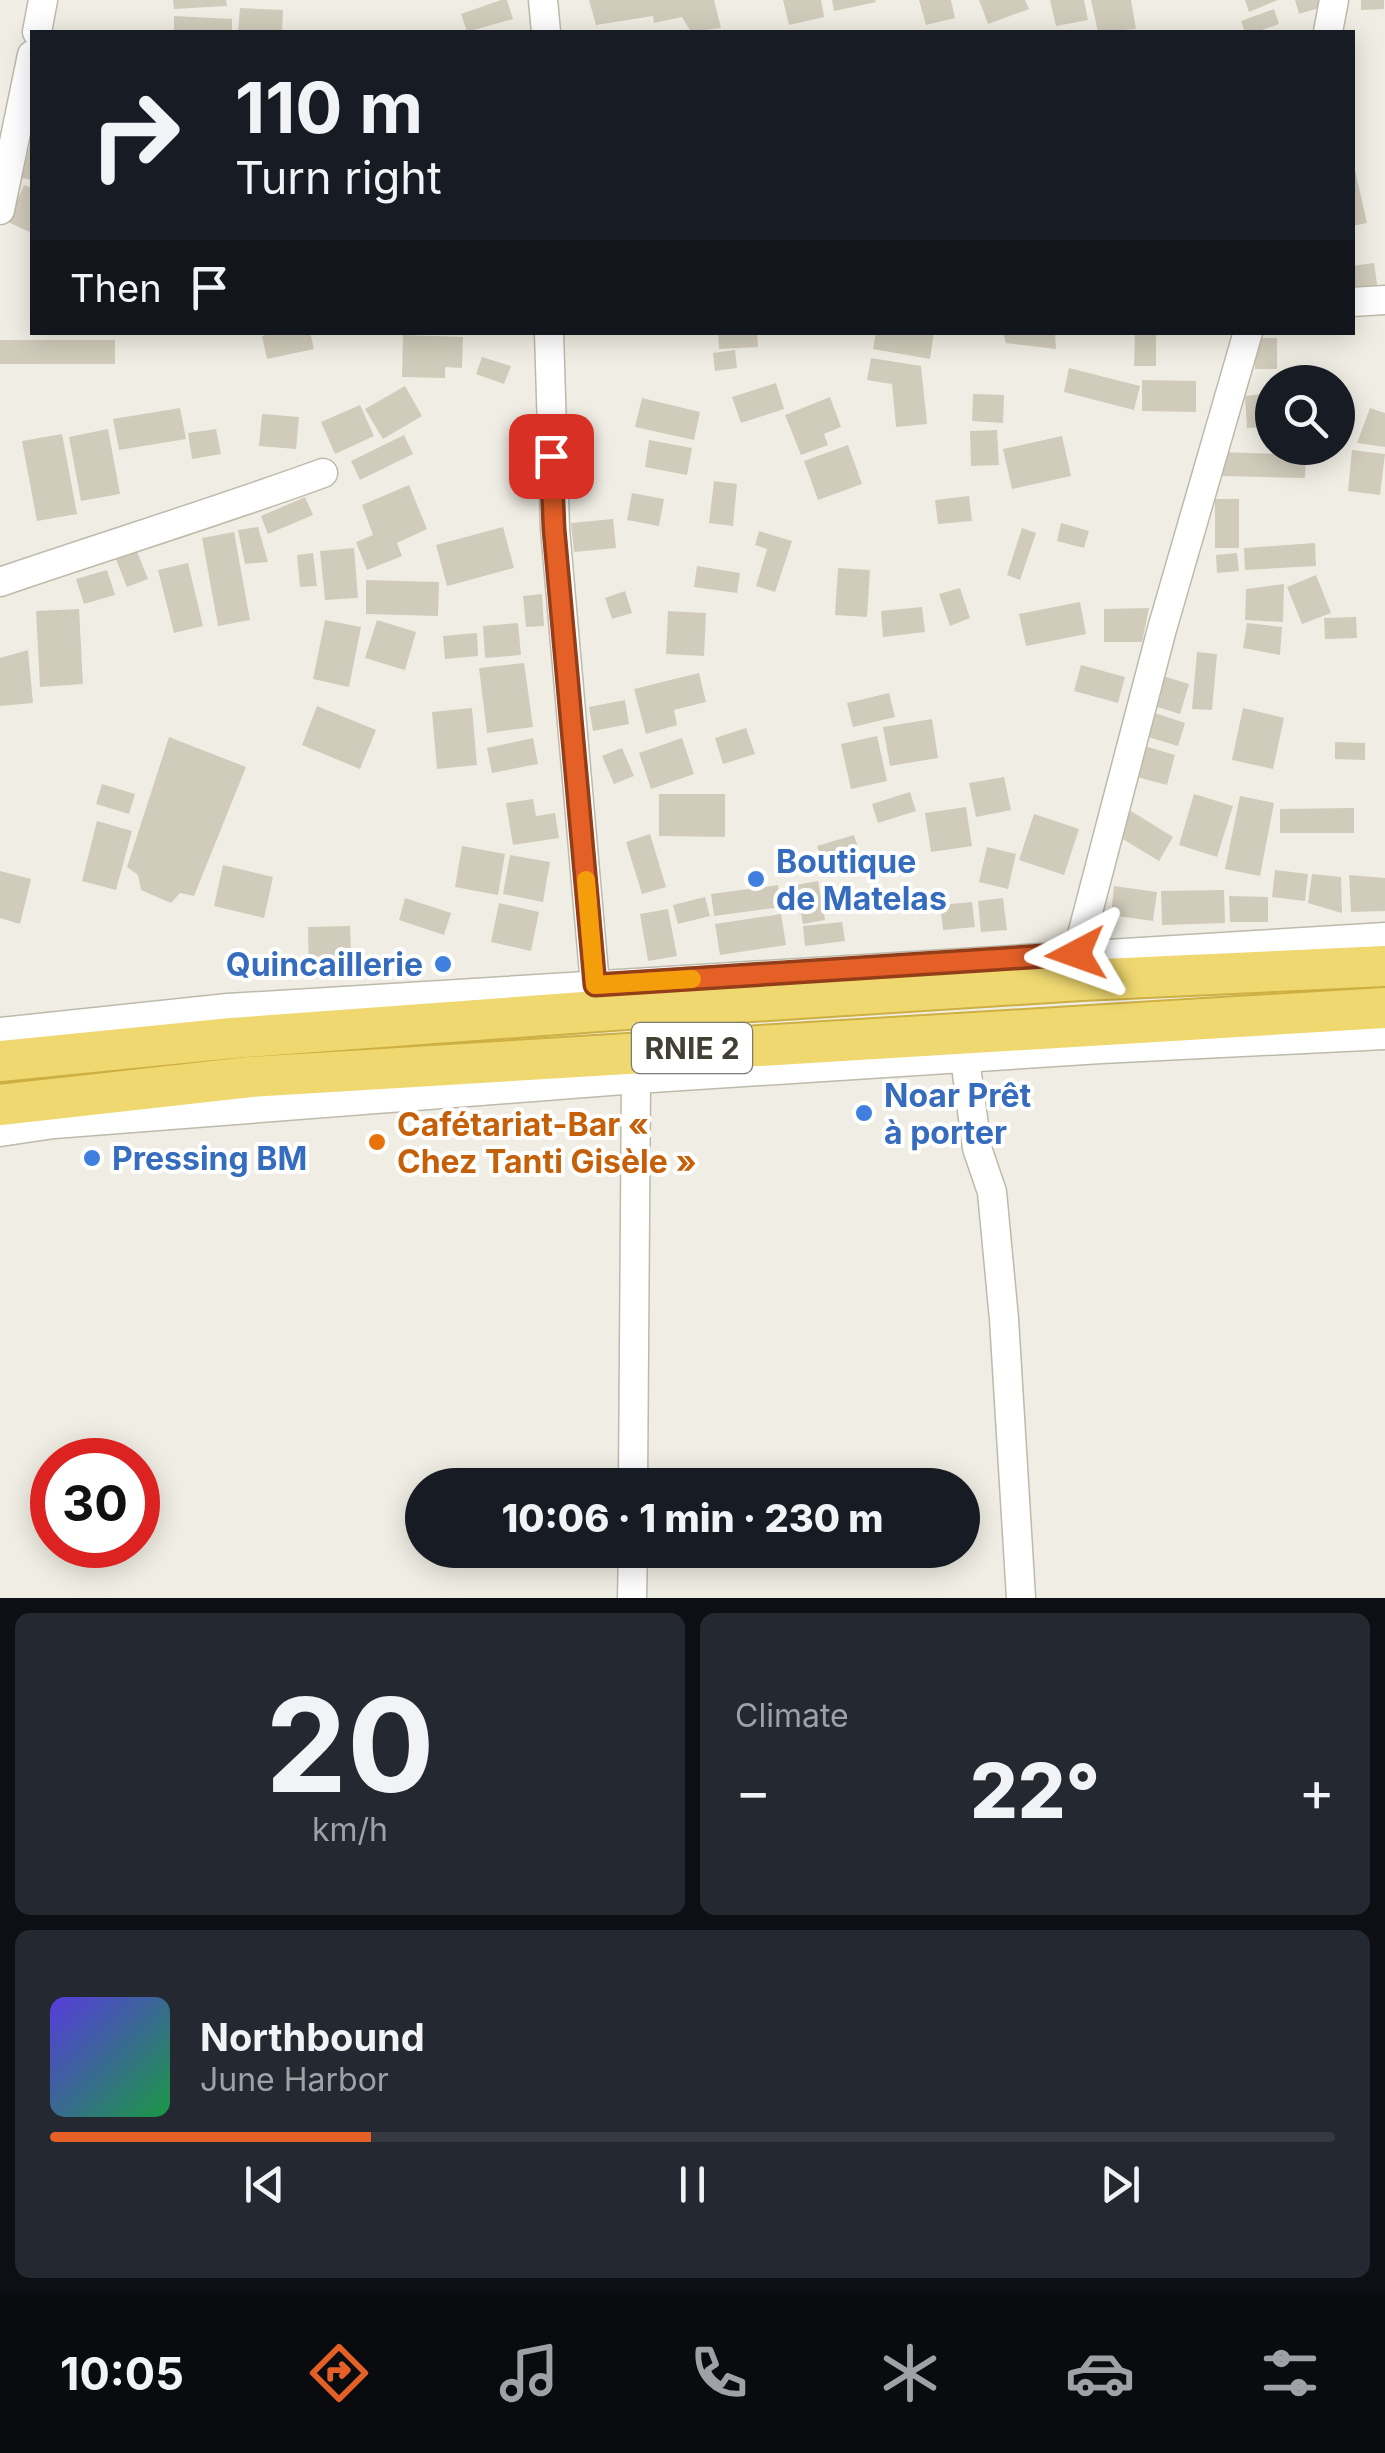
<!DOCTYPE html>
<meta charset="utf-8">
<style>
body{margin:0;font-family:Inter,sans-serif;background:#242831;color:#f1f3f6;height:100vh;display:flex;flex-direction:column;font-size:38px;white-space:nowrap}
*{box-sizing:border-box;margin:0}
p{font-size:32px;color:#9ea1a6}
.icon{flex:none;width:55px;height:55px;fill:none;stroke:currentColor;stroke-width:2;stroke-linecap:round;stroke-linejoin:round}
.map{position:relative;height:1598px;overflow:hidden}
.side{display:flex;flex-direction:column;gap:15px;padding:15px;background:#0d0f14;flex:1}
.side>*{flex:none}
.top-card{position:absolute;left:30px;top:30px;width:1325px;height:305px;border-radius:0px;box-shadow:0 5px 25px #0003;background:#171b24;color:#f1f3f6;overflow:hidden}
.buttons{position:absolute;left:1255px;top:365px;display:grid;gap:20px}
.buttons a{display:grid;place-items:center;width:100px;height:100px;border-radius:50%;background:#171b24;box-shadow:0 5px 25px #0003;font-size:50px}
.speed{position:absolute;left:30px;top:1438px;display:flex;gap:20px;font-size:50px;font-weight:700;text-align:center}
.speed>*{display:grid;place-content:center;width:130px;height:130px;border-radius:50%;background:#171b24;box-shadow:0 5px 25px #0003;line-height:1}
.speed .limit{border:15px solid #d22;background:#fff;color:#111}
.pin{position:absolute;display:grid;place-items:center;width:85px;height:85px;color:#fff;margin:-42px;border-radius:20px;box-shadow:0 5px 15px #0006}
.me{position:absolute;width:110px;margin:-55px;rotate:266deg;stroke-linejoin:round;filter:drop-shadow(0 0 8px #0008)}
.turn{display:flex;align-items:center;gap:35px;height:210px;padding:0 40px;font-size:45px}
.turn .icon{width:130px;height:130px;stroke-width:2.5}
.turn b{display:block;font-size:70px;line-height:85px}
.then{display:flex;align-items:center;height:95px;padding:0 40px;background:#0003;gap:20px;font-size:38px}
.big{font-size:75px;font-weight:800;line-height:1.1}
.side .tile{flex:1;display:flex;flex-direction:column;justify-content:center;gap:15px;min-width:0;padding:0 35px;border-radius:15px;background:#242831}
.side .dial{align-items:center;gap:0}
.dial b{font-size:130px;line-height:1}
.song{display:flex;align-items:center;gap:30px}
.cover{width:120px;height:120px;border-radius:15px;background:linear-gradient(135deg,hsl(250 70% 55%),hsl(140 70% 35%))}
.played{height:10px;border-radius:5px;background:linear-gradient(90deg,#e46027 25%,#363941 25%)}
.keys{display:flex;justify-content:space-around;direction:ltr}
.heat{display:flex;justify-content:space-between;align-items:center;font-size:55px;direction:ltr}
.side .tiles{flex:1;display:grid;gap:15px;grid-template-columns:1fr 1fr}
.tile:last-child{grid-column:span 2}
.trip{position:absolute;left:405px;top:1468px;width:575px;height:100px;border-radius:50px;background:#171b24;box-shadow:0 5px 25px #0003;font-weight:800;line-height:100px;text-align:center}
.tab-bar{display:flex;height:160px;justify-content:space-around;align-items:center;background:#090b0e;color:#9ea1a6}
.tab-bar .icon{width:70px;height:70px}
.tab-bar .current{color:#e46027}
.tab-bar b{font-size:45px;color:#f1f3f6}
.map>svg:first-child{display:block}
.building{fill:#d1cbbb}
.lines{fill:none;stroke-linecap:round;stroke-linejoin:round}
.minor-casing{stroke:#bdbaab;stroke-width:31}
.highway-casing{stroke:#cdaf42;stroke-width:44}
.minor{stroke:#fff;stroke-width:28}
.highway{stroke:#efd870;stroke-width:40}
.route-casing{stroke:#943e19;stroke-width:25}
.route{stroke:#e46027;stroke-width:18}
.slow{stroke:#f59e0b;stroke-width:18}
.shop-dot{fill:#3f7fe0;stroke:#fff;stroke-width:4}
.food-dot{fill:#e8710a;stroke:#fff;stroke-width:4}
.labels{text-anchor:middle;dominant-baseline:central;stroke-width:8;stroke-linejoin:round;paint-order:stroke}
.shield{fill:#fff;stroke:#7b7972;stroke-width:2.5}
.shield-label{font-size:30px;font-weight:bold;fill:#423f35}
.shop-label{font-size:32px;font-weight:bold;fill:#366cbe;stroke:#fff;text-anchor:start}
.food-label{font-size:32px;font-weight:bold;fill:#c56008;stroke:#fff;text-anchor:start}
</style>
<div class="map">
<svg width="1385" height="1598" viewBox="0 0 1385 1598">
<rect width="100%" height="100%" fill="#f0eee4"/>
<g class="building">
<path d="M173,0H226L227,6L174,9Z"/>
<path d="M501,0H507L513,19L467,32L461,14Z"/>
<path d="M589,0H714L721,28L691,32L682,17L654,23L653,16L596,25Z"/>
<path d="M783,0H821L824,17L789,25Z"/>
<path d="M832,0H875L876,2L834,11Z"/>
<path d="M919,0H951L955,18L926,25Z"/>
<path d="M979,0H1025L1029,9L988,24Z"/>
<path d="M1050,0H1084L1088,20L1056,26Z"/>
<path d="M1091,0H1131L1136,29L1098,32Z"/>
<path d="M1245,0H1278L1249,12Z"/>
<path d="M1295,0H1320L1322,7L1299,14Z"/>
<path d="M1361,0H1384V9L1361,10Z"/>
<path d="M240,8L283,10L282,32H238Z"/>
<path d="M1274,9L1279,24L1256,32H1245L1241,21Z"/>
<path d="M174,16L232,19V32H174Z"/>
<path d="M31,139L32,140V180L22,178Z"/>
<path d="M1352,157L1367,223L1352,226Z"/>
<path d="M24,185L32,188V233L8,222Z"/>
<path d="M1374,263L1378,291L1352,294V266Z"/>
<path d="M279,332H310L314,349L267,359L262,336Z"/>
<path d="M718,332H757L758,347L719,349Z"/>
<path d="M876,332H934L930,359L873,349Z"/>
<path d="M1003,332H1055L1056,349L1006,343Z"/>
<path d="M1135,332H1156V366H1134Z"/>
<path d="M403,335L463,337L462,368L445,367V378L402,377Z"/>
<rect x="1255" y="338" width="22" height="31"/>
<rect x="0" y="340" width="115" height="24"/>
<path d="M735,350L737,368L715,371L713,353Z"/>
<path d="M482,357L511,366L504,384L476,374Z"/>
<path d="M871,358L921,366L927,424L896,427L892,384L867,380Z"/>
<path d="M1069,368L1140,386L1134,410L1064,392Z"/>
<path d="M1142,380L1196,381V412L1142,411Z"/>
<path d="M776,383L784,409L741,423L732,397Z"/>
<path d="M405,386L422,416L383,439L365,409Z"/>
<path d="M973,394L1004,395L1003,423L972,421Z"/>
<path d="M1262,394L1265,427L1247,428L1245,396Z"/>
<path d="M830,397L841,427L824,434L828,445L801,455L785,415Z"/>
<path d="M642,398L700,412L694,440L635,427Z"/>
<path d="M360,405L374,436L335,454L321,422Z"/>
<path d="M180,408L186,439L119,450L113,419Z"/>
<path d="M1370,408L1385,413V447L1357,443Z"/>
<path d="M262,414L299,417L296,449L259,446Z"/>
<path d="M108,429L120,494L81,501L69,437Z"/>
<path d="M216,429L221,454L192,459L188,433Z"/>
<path d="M997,430L999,465L971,466L970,431Z"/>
<path d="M62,434L77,514L37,521L22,441Z"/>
<path d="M404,435L413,454L360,480L351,461Z"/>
<path d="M1062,436L1071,476L1012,489L1003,449Z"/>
<path d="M649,440L692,448L687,475L645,467Z"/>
<path d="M848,445L862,484L818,500L804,461Z"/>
<path d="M1302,448H1337V454L1302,450Z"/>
<path d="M1352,450L1385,454L1380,495L1348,491Z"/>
<path d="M1222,452L1306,455L1305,478L1221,476Z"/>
<path d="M714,481L737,484L733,526L709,523Z"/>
<path d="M409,485L427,529L397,543L402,556L367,570L356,542L373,535L362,505Z"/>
<path d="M632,493L664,499L659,526L627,520Z"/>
<path d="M969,496L972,521L938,524L935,500Z"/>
<path d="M305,497L313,515L268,534L261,516Z"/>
<rect x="1215" y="499" width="24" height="49"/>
<path d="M613,519L616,548L574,552L571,523Z"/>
<path d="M1061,523L1089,531L1084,548L1057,541Z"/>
<path d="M258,527L268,562L245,564L238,530Z"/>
<path d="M503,527L514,568L447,586L436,545Z"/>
<path d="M1022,528L1036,533L1020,580L1007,575Z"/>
<path d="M759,531L792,541L775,592L756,586L767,549L755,545Z"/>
<path d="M234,532L250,620L218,626L202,538Z"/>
<path d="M1315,543L1316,566L1245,570L1244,548Z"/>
<path d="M354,548L358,598L325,600L320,551Z"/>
<path d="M136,549L148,579L127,587L115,557Z"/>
<path d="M313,553L317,586L300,587L297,555Z"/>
<path d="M1237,553L1239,571L1217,573L1216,555Z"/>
<path d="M188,563L203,626L174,633L158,570Z"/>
<path d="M697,566L740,573L737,593L694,587Z"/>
<path d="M838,568L870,570L867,617L835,615Z"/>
<path d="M107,570L115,595L84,604L76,579Z"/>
<path d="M1316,575L1331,613L1302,624L1287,587Z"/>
<path d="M366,580L439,582L438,616L366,614Z"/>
<path d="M1284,584L1283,622L1245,620L1246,589Z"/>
<path d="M960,588L970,618L950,626L939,594Z"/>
<path d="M625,591L632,613L612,619L605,598Z"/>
<path d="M542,594L544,626L526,627L523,596Z"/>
<path d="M1080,602L1086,634L1026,646L1019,614Z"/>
<path d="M922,607L925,632L883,637L881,611Z"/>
<path d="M1149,608L1142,642H1104V609Z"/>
<path d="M79,609L83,684L40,687L36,611Z"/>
<path d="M668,611L706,613L704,656L666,654Z"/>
<path d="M1356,617L1357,638L1325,639L1324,618Z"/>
<path d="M325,620L361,627L349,687L313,679Z"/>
<path d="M377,620L416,632L405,670L365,658Z"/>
<path d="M518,623L521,655L485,658L483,626Z"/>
<path d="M1247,623L1282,627L1280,655L1243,648Z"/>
<path d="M477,633L478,656L445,659L443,636Z"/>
<path d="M28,650L33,703L0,706V658Z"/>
<path d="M1197,652L1217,654L1212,710L1192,709Z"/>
<path d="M524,663L533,727L487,733L479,668Z"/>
<path d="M1081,665L1125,677L1118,703L1074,691Z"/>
<path d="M699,673L706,702L674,710L677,725L646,734L634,689Z"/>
<path d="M1163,676L1189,684L1180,714L1154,706Z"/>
<path d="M889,693L895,717L853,727L847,703Z"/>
<path d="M625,700L629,724L593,731L589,707Z"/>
<path d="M317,706L376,730L360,769L302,745Z"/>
<path d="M472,708L477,765L437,769L432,712Z"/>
<path d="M1243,708L1284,718L1273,769L1232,760Z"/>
<path d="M1152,712L1185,723L1178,746L1145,736Z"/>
<path d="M932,719L938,758L890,766L883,727Z"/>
<path d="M746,728L755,754L723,764L715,738Z"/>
<path d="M877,736L887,781L851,789L841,744Z"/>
<path d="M169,737L246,767L194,896L180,893L171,903L141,890L138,875L127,867Z"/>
<path d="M533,738L538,764L492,773L487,748Z"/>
<path d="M682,738L694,774L651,789L639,753Z"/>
<path d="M1335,742L1365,743V760L1335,759Z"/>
<path d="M1141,745L1175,755L1167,785L1133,776Z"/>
<path d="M622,748L634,776L614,784L602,756Z"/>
<path d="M1004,777L1011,810L976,817L969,783Z"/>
<path d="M102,784L135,794L129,814L96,804Z"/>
<path d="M910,792L916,811L878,823L872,804Z"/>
<path d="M659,794H725V837L659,836Z"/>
<path d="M1194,794L1233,806L1217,857L1179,845Z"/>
<path d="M1240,796L1274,803L1260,876L1225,869Z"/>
<path d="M533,799L536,816L555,813L559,838L513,845L506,803Z"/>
<path d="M1123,806L1173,837L1159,861L1113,833Z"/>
<path d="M966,807L972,846L931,852L925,813Z"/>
<path d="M1354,808V833H1280V809Z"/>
<path d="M1034,814L1079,829L1064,875L1019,860Z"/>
<path d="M97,821L132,831L116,890L82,881Z"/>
<path d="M650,834L666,887L642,894L626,842Z"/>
<path d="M854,835L863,864L826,876L817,846Z"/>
<path d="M462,846L505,854L498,895L455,887Z"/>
<path d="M987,847L1016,854L1008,889L979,882Z"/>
<path d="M510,855L550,862L543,902L503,894Z"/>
<path d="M223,865L273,877L264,918L214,906Z"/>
<path d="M1275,870L1308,874L1305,901L1272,897Z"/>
<path d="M0,871L31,879L20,924L0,918Z"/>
<path d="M1312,874L1341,877L1342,913L1308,903Z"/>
<path d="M1349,875L1385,878V911L1351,912Z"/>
<path d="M818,881L825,920L803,924L796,885Z"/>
<path d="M778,885L781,907L714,916L711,894Z"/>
<path d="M1114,886L1157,892L1153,921L1111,915Z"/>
<path d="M1224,890L1225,923L1162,925L1161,891Z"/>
<path d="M1229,896L1268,897V922H1230Z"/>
<path d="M705,897L710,916L678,924L673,905Z"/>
<path d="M405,898L451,913L444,935L399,920Z"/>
<path d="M1003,898L1007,930L981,932L978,901Z"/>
<path d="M972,902L975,927L943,930L940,905Z"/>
<path d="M499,903L539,912L531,951L491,942Z"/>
<path d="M668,909L677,956L648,961L640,914Z"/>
<path d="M781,914L786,945L720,955L715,924Z"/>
<path d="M842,922L845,941L805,946L803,926Z"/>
<path d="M350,926L352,977L309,978L308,927Z"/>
</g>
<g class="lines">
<g class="minor-casing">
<g id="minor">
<path d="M543,0L546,32"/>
<path d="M37,32L43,0"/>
<path d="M1328,32L1334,0"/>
<path d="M0,210L32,55"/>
<path d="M1352,302L1385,300"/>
<path d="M549,332L555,529L595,985"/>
<path d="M0,582C108,545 216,512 323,473"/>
<path d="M1077,954L1162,629L1248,332"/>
<path d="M0,1032L228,1008L1385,937"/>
<path d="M965,1059L977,1148L992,1192L1004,1319L1021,1598"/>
<path d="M0,1132L54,1124L636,1079L1101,1049L1385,1035"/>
<path d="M633,1485L636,1079"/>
<path d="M632,1598L633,1550"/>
</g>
</g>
<g class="highway-casing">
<g id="highway">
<path d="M0,1061L232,1038L611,1010L1081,980L1385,966"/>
<path d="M0,1105L250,1077L1385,1008"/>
</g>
</g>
<use href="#minor" class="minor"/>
<use href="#highway" class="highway"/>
</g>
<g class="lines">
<g class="route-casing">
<path id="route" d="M551,456L554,529L595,985L1076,954"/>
</g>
<use href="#route" class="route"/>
<path class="slow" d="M586,880L595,985L692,979"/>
</g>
<g class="shop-dot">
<circle cx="756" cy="879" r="10"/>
<circle cx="443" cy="964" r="10"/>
<circle cx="864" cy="1113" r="10"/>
<circle cx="92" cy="1158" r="10"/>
</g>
<circle class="food-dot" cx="377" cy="1142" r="10"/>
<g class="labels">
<rect class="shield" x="632" y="1023" width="120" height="50" rx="8"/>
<g class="shield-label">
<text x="692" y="1048">RNIE 2</text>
</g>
<g class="shop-label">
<text x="776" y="861">Boutique<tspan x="776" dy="37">de Matelas</tspan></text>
<text x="423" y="964" text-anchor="end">Quincaillerie</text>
<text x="884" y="1095">Noar Prêt<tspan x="884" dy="37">à porter</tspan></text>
<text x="112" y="1158">Pressing BM</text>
</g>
<g class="food-label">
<text x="397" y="1124">Cafétariat-Bar «<tspan x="397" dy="37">Chez Tanti Gisèle »</tspan></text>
</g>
</g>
</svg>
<div class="buttons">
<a><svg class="icon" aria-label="search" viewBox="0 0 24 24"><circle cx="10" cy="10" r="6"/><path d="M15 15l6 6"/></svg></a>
</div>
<div class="speed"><div class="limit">30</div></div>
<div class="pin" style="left:551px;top:456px;background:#d93025"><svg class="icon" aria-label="arrive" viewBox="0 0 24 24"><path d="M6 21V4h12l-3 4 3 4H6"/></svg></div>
<svg class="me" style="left:1076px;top:954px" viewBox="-20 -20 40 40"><path d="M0-17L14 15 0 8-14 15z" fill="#e46027" stroke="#fff" stroke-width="4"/></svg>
<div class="trip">10:06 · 1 min · 230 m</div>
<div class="top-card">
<div class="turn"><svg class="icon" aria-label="right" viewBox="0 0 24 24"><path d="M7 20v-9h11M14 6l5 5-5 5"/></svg><div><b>110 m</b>Turn right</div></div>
<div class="then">Then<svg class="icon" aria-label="arrive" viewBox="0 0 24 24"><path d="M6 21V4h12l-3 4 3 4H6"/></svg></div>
</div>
</div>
<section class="side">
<div class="tiles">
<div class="tile dial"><b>20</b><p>km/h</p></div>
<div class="tile"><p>Climate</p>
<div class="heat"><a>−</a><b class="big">22°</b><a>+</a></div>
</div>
<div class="tile">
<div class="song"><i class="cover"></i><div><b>Northbound</b><p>June Harbor</p></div></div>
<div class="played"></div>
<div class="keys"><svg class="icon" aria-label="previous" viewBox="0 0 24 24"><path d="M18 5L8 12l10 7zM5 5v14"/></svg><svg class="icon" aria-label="pause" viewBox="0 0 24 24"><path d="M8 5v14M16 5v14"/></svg><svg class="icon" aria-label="next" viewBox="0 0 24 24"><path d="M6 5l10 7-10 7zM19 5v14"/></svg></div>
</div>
</div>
</section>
<nav class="tab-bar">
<b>10:05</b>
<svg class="icon current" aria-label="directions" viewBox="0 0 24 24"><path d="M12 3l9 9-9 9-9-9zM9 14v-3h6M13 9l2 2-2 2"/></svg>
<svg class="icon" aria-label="music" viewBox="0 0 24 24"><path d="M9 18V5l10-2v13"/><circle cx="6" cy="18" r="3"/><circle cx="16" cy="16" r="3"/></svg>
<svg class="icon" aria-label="phone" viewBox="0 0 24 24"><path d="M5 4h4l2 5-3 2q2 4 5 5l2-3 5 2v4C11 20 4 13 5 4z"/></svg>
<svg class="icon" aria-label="climate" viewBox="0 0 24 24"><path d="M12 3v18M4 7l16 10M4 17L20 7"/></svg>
<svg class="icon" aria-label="car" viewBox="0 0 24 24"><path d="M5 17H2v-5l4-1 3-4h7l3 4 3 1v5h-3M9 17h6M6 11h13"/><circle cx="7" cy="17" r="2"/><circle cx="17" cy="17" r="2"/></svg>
<svg class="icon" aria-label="filters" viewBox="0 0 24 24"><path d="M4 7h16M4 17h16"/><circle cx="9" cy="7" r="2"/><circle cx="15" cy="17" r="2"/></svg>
</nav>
